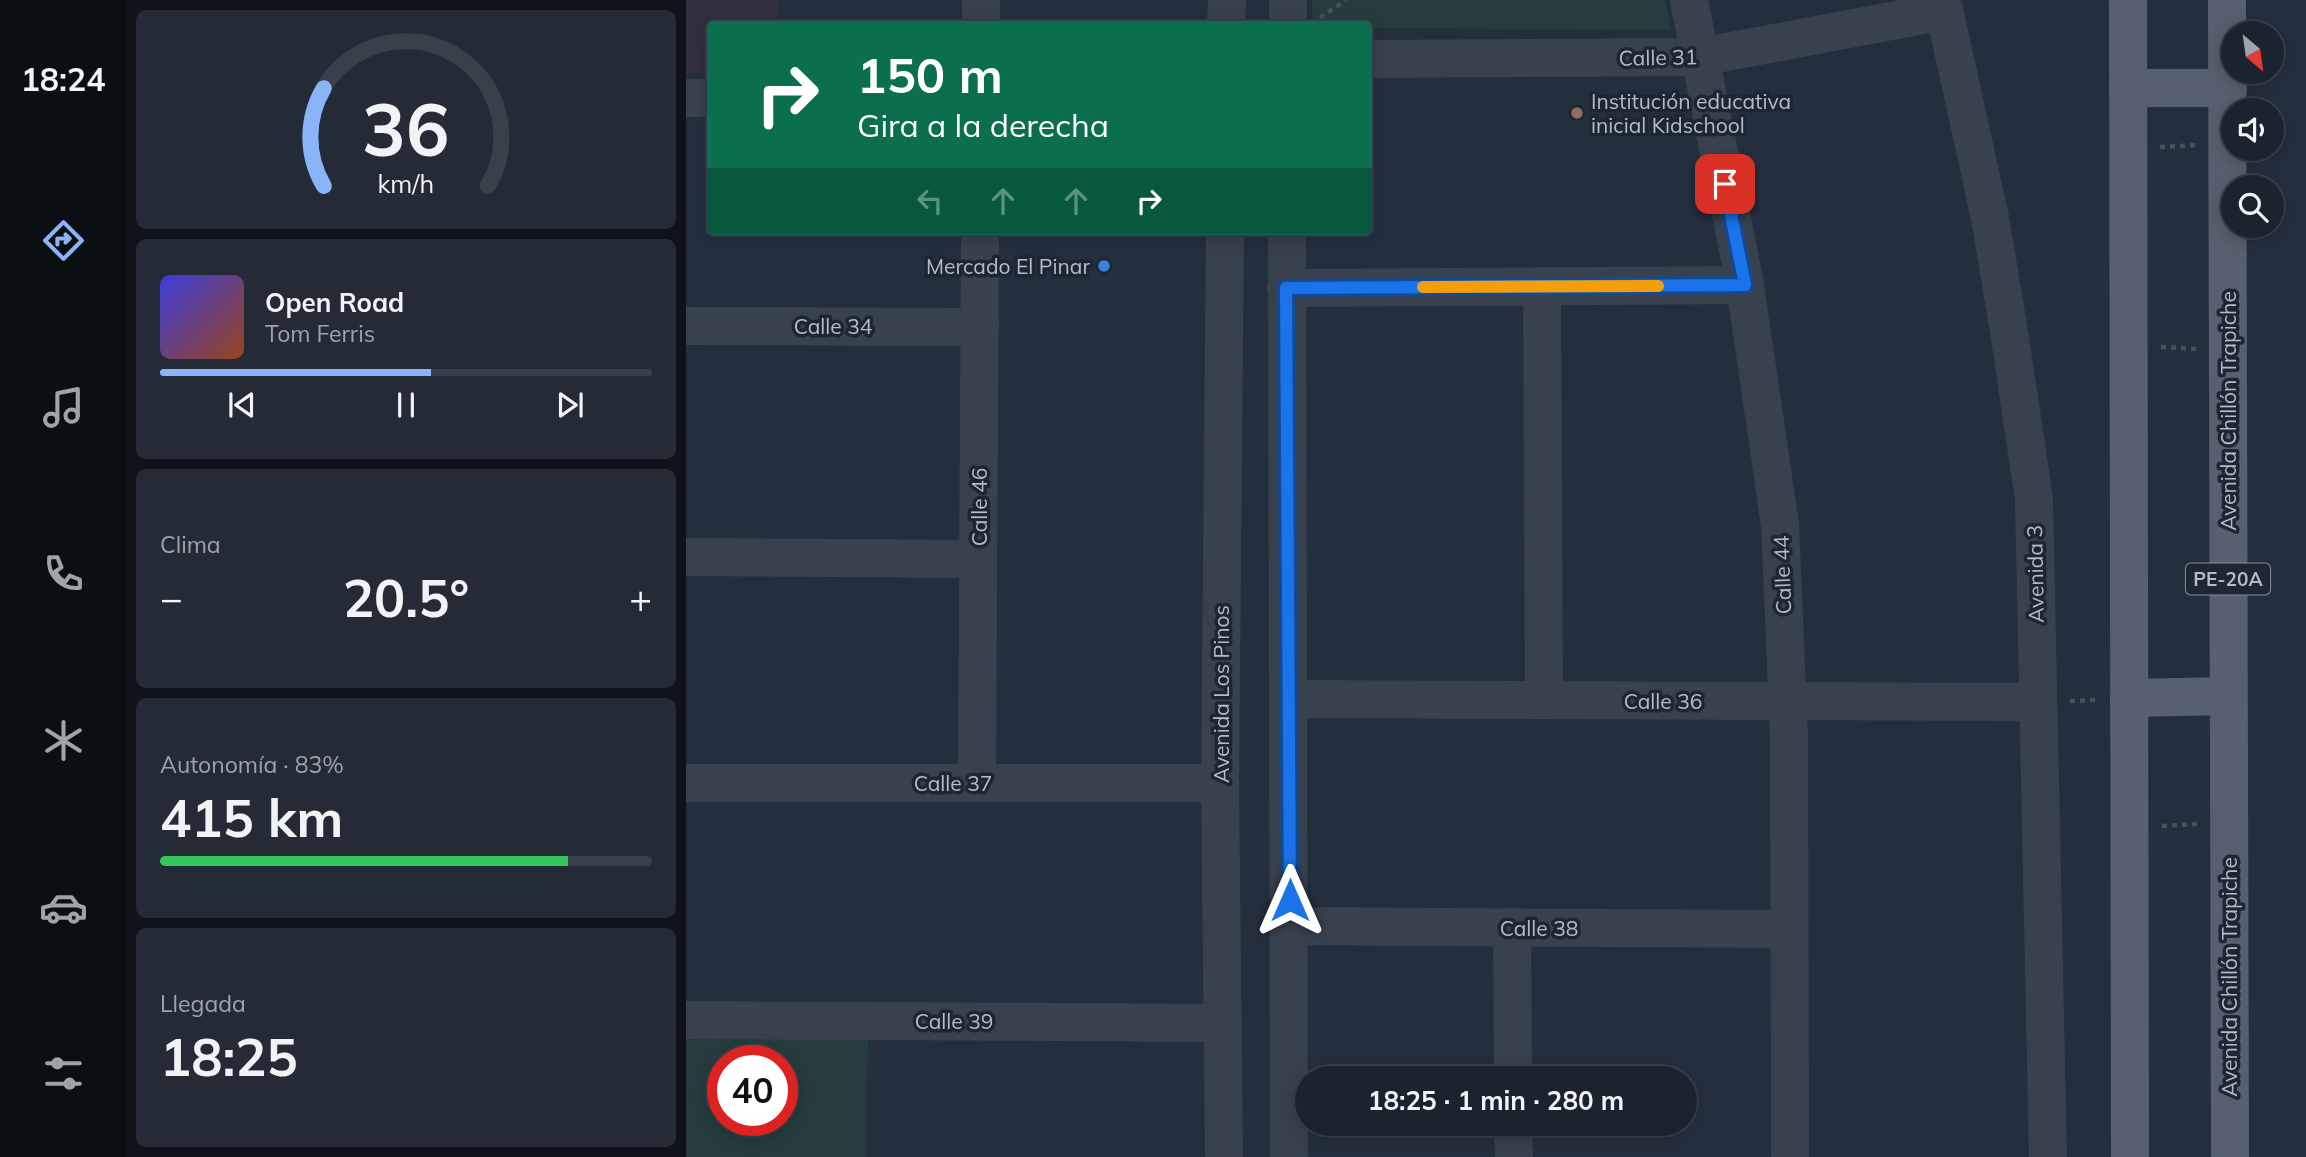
<!DOCTYPE html>
<html lang="es">
<meta charset="utf-8">
<style>
body{margin:0;font-family:Mulish,sans-serif;background:#242b36;color:#f1f3f6;height:100vh;display:flex;flex-direction:column;font-size:26px;white-space:nowrap}
*{box-sizing:border-box;margin:0}
p{font-size:23px;color:#a0a4aa}
.icon{flex:none;width:38px;height:38px;fill:none;stroke:currentColor;stroke-width:2;stroke-linecap:round;stroke-linejoin:round}
.map{position:relative;flex:1;overflow:hidden}
.panel{display:flex;flex-direction:column;gap:10px;padding:10px;background:#0f1319;width:560px}
.panel>*{flex:none}
.hud{position:absolute;left:21px;top:21px;width:665px;height:214px;border-radius:7px;box-shadow:0 4px 18px #0003,0 0 0 2px #39404a;background:#0b6e4f;color:#fff;overflow:hidden}
.needle{width:46px;rotate:151deg}
.buttons{position:absolute;left:1535px;top:21px;display:grid;gap:14px}
.buttons a{display:grid;place-items:center;width:63px;height:63px;border-radius:50%;background:#1b232e;box-shadow:0 4px 18px #0003,0 0 0 2px #39404a;font-size:35px}
.speed{position:absolute;left:21px;top:1045px;display:flex;gap:14px;font-size:35px;font-weight:700;text-align:center}
.speed>*{display:grid;place-content:center;width:91px;height:91px;border-radius:50%;background:#1b232e;box-shadow:0 4px 18px #0003,0 0 0 2px #39404a;line-height:1}
.speed .limit{border:10px solid #d22;background:#fff;color:#111}
.pin{position:absolute;display:grid;place-items:center;width:60px;height:60px;color:#fff;margin:-30px;border-radius:14px;box-shadow:0 4px 10px #0006}
.me{position:absolute;width:77px;margin:-38px;rotate:0deg;stroke-linejoin:round;filter:drop-shadow(0 0 5px #0008)}
.turn{display:flex;align-items:center;gap:24px;height:147px;padding:0 35px;font-size:32px}
.turn .icon{width:91px;height:91px;stroke-width:2.5}
.turn b{display:block;font-size:49px;line-height:60px}
.lanes{display:flex;align-items:center;height:66px;padding:0 35px;background:#0003;justify-content:center;gap:35px;direction:ltr}
.lanes .off{opacity:.35}
.big{font-size:52px;font-weight:700;line-height:1.1}
.panel .tile{flex:1;display:flex;flex-direction:column;justify-content:center;gap:10px;min-width:0;padding:0 24px;border-radius:10px;background:#242b36}
.panel .dial{align-items:center;gap:0}
.dial svg{height:182px;overflow:visible;fill:none;stroke:#39404a;stroke-width:7;stroke-linecap:round;text-anchor:middle}
.dial text{fill:#f1f3f6;stroke:none}
.song{display:flex;align-items:center;gap:21px}
.cover{width:84px;height:84px;border-radius:10px;background:linear-gradient(135deg,hsl(240 70% 55%),hsl(20 70% 35%))}
.played{height:7px;border-radius:4px;background:linear-gradient(90deg,#8ab4f8 55%,#39404a 55%)}
.keys{display:flex;justify-content:space-around;direction:ltr}
.heat{display:flex;justify-content:space-between;align-items:center;font-size:38px;direction:ltr}
.charge{height:10px;border-radius:5px;background:linear-gradient(90deg,#34c759 83%,#39404a 0)}
.trip{position:absolute;left:609px;top:1066px;width:402px;height:70px;border-radius:35px;background:#1b232e;box-shadow:0 4px 18px #0003,0 0 0 2px #39404a;font-weight:700;line-height:70px;text-align:center}
main{display:flex;flex:1;min-height:0}
.tab-bar{display:flex;flex-direction:column;width:126px;justify-content:space-around;align-items:center;background:#0b0e12;color:#a0a4aa}
.tab-bar .icon{width:49px;height:49px}
.tab-bar .selected{color:#8ab4f8}
.tab-bar b{font-size:32px;color:#f1f3f6}
.map>svg:first-child{display:block}
.medical{fill:#32303f}
.green{fill:#263c3f;fill-rule:evenodd}
.lines{fill:none;stroke-linecap:round;stroke-linejoin:round}
.path{stroke:#3f5557;stroke-width:4.5;stroke-dasharray:5 5;stroke-linecap:butt}
.minor{stroke:#38414e;stroke-width:38}
.major{stroke:#56606e;stroke-width:38}
.route-casing{stroke:#114b97;stroke-width:18}
.route{stroke:#1a73e8;stroke-width:12}
.slow{stroke:#f59e0b;stroke-width:12}
.education-dot{fill:#8d6e63;stroke:#1d2633;stroke-width:2.5}
.shop-dot{fill:#3f7fe0;stroke:#1d2633;stroke-width:2.5}
.labels{text-anchor:middle;dominant-baseline:central;stroke-width:7;stroke-linejoin:round;paint-order:stroke}
.shield{fill:#1d2633;stroke:#878f9c;stroke-width:2}
.shield-label{font-size:19px;font-weight:bold;fill:#b4bcc9}
.street-label{font-size:21px;fill:#b4bcc9;stroke:#1d2633}
.poi-label{font-size:21px;fill:#b4bcc9;stroke:#1d2633;text-anchor:start}
</style>
<main>
<nav class="tab-bar">
<b>18:24</b>
<svg class="icon selected" aria-label="directions" viewBox="0 0 24 24"><path d="M12 3l9 9-9 9-9-9zM9 14v-3h6M13 9l2 2-2 2"/></svg>
<svg class="icon" aria-label="music" viewBox="0 0 24 24"><path d="M9 18V5l10-2v13"/><circle cx="6" cy="18" r="3"/><circle cx="16" cy="16" r="3"/></svg>
<svg class="icon" aria-label="phone" viewBox="0 0 24 24"><path d="M5 4h4l2 5-3 2q2 4 5 5l2-3 5 2v4C11 20 4 13 5 4z"/></svg>
<svg class="icon" aria-label="climate" viewBox="0 0 24 24"><path d="M12 3v18M4 7l16 10M4 17L20 7"/></svg>
<svg class="icon" aria-label="car" viewBox="0 0 24 24"><path d="M5 17H2v-5l4-1 3-4h7l3 4 3 1v5h-3M9 17h6M6 11h13"/><circle cx="7" cy="17" r="2"/><circle cx="17" cy="17" r="2"/></svg>
<svg class="icon" aria-label="filters" viewBox="0 0 24 24"><path d="M4 7h16M4 17h16"/><circle cx="9" cy="7" r="2"/><circle cx="15" cy="17" r="2"/></svg>
</nav>
<section class="panel">
<div class="tile dial"><svg viewBox="0 0 100 80">
<path d="M14 69A42 42 0 1 1 86 69"/>
<path d="M14 69A42 42 0 0 1 14 26" stroke="#8ab4f8"/>
<text x="50" y="56" font-size="32" font-weight="700">36</text>
<text x="50" y="72" font-size="11">km/h</text>
</svg></div>
<div class="tile">
<div class="song"><i class="cover"></i><div><b>Open Road</b><p>Tom Ferris</p></div></div>
<div class="played"></div>
<div class="keys"><svg class="icon" aria-label="previous" viewBox="0 0 24 24"><path d="M18 5L8 12l10 7zM5 5v14"/></svg><svg class="icon" aria-label="pause" viewBox="0 0 24 24"><path d="M8 5v14M16 5v14"/></svg><svg class="icon" aria-label="next" viewBox="0 0 24 24"><path d="M6 5l10 7-10 7zM19 5v14"/></svg></div>
</div>
<div class="tile"><p>Clima</p>
<div class="heat"><a>−</a><b class="big">20.5°</b><a>+</a></div>
</div>
<div class="tile"><p>Autonomía · 83%</p><b class="big">415 km</b><div class="charge"></div></div>
<div class="tile"><p>Llegada</p><b class="big">18:25</b></div>
</section>
<div class="map">
<svg width="1620" height="1157" viewBox="0 0 1620 1157">
<rect width="100%" height="100%" fill="#242f3e"/>
<path class="medical" d="M0,0H93V24H24V73H0Z"/>
<g class="green">
<path d="M626,0H979L985,30L683,28L682,24H626Z"/>
<path d="M0,1034L182,1035L180,1157H0ZM37,1060H96V1120H37Z"/>
</g>
<g class="lines">
<g class="path">
<path d="M634,18L660,0"/>
<path d="M1474,147L1511,145"/>
<path d="M1475,347L1511,349"/>
<path d="M1384,701L1410,700"/>
<path d="M1476,826L1512,824"/>
</g>
<g class="minor">
<path d="M1003,0L1059,285L1094,525L1103,736L1104,1157"/>
<path d="M1256,0L1304,218L1324,338L1348,499L1362,1157"/>
<path d="M295,24V0"/>
<path d="M540,24L541,0"/>
<path d="M602,24V0"/>
<path d="M682,59L1014,57L1258,11"/>
<path d="M0,98H24"/>
<path d="M601,231L603,1157"/>
<path d="M856,287L858,700"/>
<path d="M600,288L1059,285"/>
<path d="M0,326L294,327"/>
<path d="M0,557L292,559"/>
<path d="M603,699L1351,702"/>
<path d="M0,783H534"/>
<path d="M291,783L294,231"/>
<path d="M604,926L1103,929"/>
<path d="M826,927L827,1078"/>
<path d="M0,1020L537,1023"/>
<path d="M827,1124L828,1157"/>
<path d="M538,1157L534,783L539,231"/>
</g>
<g class="major">
<path d="M1442,0L1444,1157"/>
<path d="M1541,0L1544,1157"/>
<path d="M1442,88H1542"/>
<path d="M1443,698L1542,696"/>
</g>
</g>
<g class="lines">
<g class="route-casing">
<path id="route" d="M604,900L600,288L1059,285L1039,184"/>
</g>
<use href="#route" class="route"/>
<path class="slow" d="M737,287L972,286"/>
</g>
<circle class="education-dot" cx="891" cy="113" r="7"/>
<circle class="shop-dot" cx="418" cy="266" r="7"/>
<g class="labels">
<rect class="shield" x="1500" y="563.5" width="84" height="31" rx="5"/>
<g class="shield-label">
<text x="1542" y="579">PE-20A</text>
</g>
<g class="street-label">
<text transform="translate(972 57) rotate(-1)">Calle 31</text>
<text x="147" y="326">Calle 34</text>
<text transform="translate(1542 411) rotate(-90)">Avenida Chillón Trapiche</text>
<text transform="translate(293 507) rotate(-90)">Calle 46</text>
<text transform="translate(1349 574) rotate(-91)">Avenida 3</text>
<text transform="translate(1096 575) rotate(-92)">Calle 44</text>
<text transform="translate(535 694) rotate(-90)">Avenida Los Pinos</text>
<text x="977" y="701">Calle 36</text>
<text x="267" y="783">Calle 37</text>
<text x="853" y="928">Calle 38</text>
<text transform="translate(1543 977) rotate(-90)">Avenida Chillón Trapiche</text>
<text x="268" y="1021">Calle 39</text>
</g>
<g class="poi-label">
<text x="905" y="101">Institución educativa<tspan x="905" dy="24">inicial Kidschool</tspan></text>
<text x="404" y="266" text-anchor="end">Mercado El Pinar</text>
</g>
</g>
</svg>
<div class="buttons">
<a><svg class="needle" viewBox="-14 -14 28 28"><path d="M0-13l5 13h-10z" fill="#e53935"/><path d="M0 13l5-13h-10z" fill="#a0a4aa"/></svg></a>
<a><svg class="icon" aria-label="sound" viewBox="0 0 24 24"><path d="M4 9h4l5-4v14l-5-4H4zM17 9q2 3 0 6"/></svg></a>
<a><svg class="icon" aria-label="search" viewBox="0 0 24 24"><circle cx="10" cy="10" r="6"/><path d="M15 15l6 6"/></svg></a>
</div>
<div class="speed"><div class="limit">40</div></div>
<div class="pin" style="left:1039px;top:184px;background:#d93025"><svg class="icon" aria-label="arrive" viewBox="0 0 24 24"><path d="M6 21V4h12l-3 4 3 4H6"/></svg></div>
<svg class="me" style="left:604px;top:900px" viewBox="-20 -20 40 40"><path d="M0-17L14 15 0 8-14 15z" fill="#1a73e8" stroke="#fff" stroke-width="4"/></svg>
<div class="trip">18:25 · 1 min · 280 m</div>
<div class="hud">
<div class="turn"><svg class="icon" aria-label="right" viewBox="0 0 24 24"><path d="M7 20v-9h11M14 6l5 5-5 5"/></svg><div><b>150 m</b>Gira a la derecha</div></div>
<div class="lanes"><svg class="icon off" aria-label="left" viewBox="0 0 24 24"><path d="M17 20v-9H6M10 6l-5 5 5 5"/></svg><svg class="icon off" aria-label="ahead" viewBox="0 0 24 24"><path d="M12 20V5M6 11l6-6 6 6"/></svg><svg class="icon off" aria-label="ahead" viewBox="0 0 24 24"><path d="M12 20V5M6 11l6-6 6 6"/></svg><svg class="icon" aria-label="right" viewBox="0 0 24 24"><path d="M7 20v-9h11M14 6l5 5-5 5"/></svg></div>
</div>
</div>
</main>
